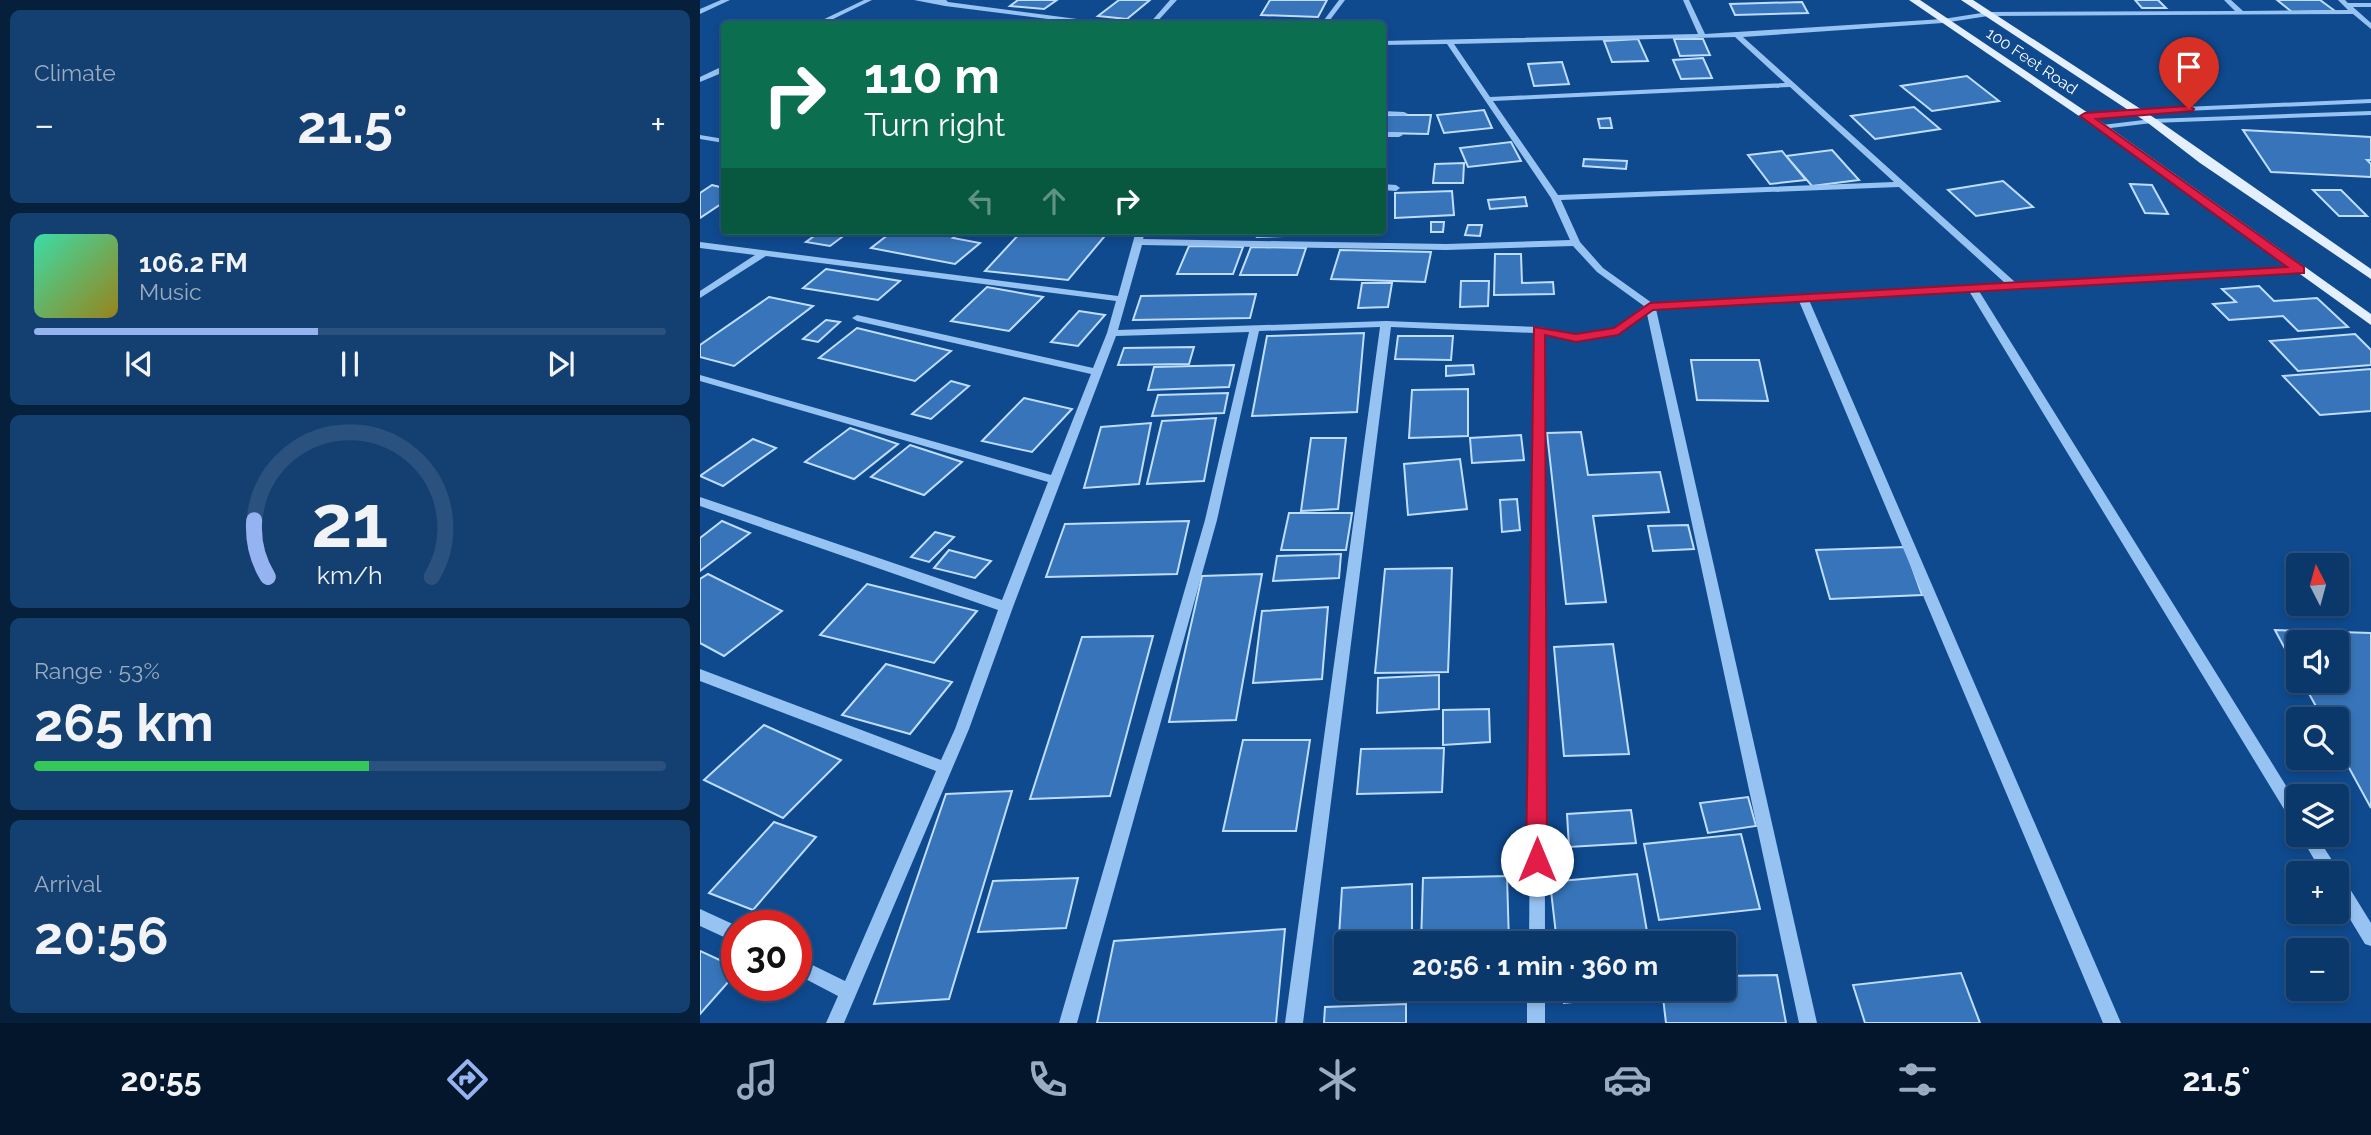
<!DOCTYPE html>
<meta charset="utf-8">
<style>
body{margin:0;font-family:Raleway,sans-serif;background:#143f71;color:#f1f3f6;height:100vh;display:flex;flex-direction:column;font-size:26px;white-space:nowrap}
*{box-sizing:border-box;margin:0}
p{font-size:23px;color:#9aacc1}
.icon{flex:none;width:38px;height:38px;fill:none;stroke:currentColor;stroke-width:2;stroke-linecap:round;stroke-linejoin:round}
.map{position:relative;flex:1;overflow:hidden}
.side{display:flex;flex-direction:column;gap:10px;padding:10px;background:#061f3b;width:700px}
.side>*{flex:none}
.top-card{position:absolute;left:21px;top:21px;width:665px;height:214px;border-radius:7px;box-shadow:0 4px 10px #0003,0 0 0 2px #2b527e;background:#0b6e4f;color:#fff;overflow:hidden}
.needle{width:46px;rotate:354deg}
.tools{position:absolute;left:1586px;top:553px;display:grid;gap:14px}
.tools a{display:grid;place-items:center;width:63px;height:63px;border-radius:7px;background:#0b386b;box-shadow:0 4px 10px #0003,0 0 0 2px #2b527e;font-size:35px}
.speed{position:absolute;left:21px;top:910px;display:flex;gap:14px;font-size:35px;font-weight:700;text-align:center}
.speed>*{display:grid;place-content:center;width:91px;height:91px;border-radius:50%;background:#0b386b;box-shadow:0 4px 10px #0003,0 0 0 2px #2b527e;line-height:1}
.speed .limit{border:10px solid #d22;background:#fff;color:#111}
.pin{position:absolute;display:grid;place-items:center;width:60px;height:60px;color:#fff;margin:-72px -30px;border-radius:50% 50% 50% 0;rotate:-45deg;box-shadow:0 0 7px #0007}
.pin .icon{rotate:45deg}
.me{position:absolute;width:77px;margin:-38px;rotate:0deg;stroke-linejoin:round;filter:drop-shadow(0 0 5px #0008)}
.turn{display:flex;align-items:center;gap:24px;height:147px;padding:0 28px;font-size:32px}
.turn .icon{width:91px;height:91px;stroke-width:2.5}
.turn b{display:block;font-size:49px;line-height:60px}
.lanes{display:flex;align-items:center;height:66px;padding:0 28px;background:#0003;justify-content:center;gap:35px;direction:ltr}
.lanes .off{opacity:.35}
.big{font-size:52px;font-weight:700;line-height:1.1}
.side .tile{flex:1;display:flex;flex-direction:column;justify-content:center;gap:10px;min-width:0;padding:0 24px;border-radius:10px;background:#143f71}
.side .dial{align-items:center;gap:0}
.dial svg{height:182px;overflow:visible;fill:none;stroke:#2b527e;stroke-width:7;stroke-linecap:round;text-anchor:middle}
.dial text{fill:#f1f3f6;stroke:none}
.song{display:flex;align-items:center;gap:21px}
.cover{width:84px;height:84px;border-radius:10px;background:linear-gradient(135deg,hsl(160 70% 55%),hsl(50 70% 35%))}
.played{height:7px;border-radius:4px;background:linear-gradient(90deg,#95b2f1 45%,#2b527e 45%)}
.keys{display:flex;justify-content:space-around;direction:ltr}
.heat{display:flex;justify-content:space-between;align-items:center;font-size:38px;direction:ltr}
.charge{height:10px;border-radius:5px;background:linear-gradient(90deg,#34c759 53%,#2b527e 0)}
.trip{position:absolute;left:634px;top:931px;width:402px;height:70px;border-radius:7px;background:#0b386b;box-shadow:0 4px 10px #0003,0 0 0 2px #2b527e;font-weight:700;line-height:70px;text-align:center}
.dock{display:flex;height:112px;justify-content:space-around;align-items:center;background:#04162b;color:#9aacc1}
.dock .icon{width:49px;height:49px}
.dock .active{color:#95b2f1}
.dock b{font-size:32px;color:#f1f3f6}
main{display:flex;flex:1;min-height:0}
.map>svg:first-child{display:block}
.building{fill:#3774b9;stroke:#bfddfe;stroke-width:2}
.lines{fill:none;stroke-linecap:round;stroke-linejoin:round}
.minor{fill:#97c3f3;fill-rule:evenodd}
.major{fill:#e4efff;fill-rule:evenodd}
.route{fill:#e11d48;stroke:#92132f;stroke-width:2}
.labels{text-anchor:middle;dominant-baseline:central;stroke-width:7;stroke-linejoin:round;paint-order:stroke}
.far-street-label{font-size:16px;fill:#fff;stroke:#0f4a8f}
</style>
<main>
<section class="side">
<div class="tile"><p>Climate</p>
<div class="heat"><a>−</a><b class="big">21.5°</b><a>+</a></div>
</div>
<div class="tile">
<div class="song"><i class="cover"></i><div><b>106.2 FM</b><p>Music</p></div></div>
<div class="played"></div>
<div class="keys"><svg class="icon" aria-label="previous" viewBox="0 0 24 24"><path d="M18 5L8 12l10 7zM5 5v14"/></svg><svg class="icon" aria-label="pause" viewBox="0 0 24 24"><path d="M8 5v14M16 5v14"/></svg><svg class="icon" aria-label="next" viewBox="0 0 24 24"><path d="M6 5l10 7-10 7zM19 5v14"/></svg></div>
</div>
<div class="tile dial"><svg viewBox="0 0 100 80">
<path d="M14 69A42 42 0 1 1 86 69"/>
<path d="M14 69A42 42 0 0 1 8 44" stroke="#95b2f1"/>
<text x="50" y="56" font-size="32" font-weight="700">21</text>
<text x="50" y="72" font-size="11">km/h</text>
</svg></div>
<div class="tile"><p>Range · 53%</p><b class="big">265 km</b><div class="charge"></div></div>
<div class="tile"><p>Arrival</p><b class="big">20:56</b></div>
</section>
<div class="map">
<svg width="1671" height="1023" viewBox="0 0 1671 1023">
<rect width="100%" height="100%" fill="#0f4a8f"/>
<g class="building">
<path d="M318,0H357L344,9L310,6Z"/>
<path d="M419,0H450L427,19L398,16Z"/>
<path d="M570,0H627L618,17L561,15Z"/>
<path d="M1435,0H1458L1466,8H1442Z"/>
<path d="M1577,0H1620L1635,11L1592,12Z"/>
<path d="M1102,2L1108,13L1035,15L1030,4Z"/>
<path d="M938,39L948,61L912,62L904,41Z"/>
<path d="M974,39H1003L1010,55L980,56Z"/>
<path d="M1003,58L1012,78L981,79L973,60Z"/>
<path d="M862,62L869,84L834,86L828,64Z"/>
<path d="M1267,76L1299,101L1232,111L1201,86Z"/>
<path d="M1214,107L1240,129L1175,139L1151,116Z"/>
<path d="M784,110L792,128L744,133L737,115Z"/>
<path d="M685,115H731L728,134L682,133Z"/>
<path d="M910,118L912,128H900L898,119Z"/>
<path d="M1543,130L1671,137V160H1667L1671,164V177L1571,172Z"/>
<path d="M811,142L821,161L768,167L760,148Z"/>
<path d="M1132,150L1159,180L1112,186L1086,156Z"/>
<path d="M1082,151L1086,156L1106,180L1070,184L1048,155Z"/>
<path d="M884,159L927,161L926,169L883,166Z"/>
<path d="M764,163L763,183H733L735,164Z"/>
<path d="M1303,181L1333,207L1276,216L1248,190Z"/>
<path d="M1430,184L1452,185L1468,214L1445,213Z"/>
<path d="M12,185L24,188V202L0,218V193Z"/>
<path d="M1613,190H1641L1667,216H1639Z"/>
<path d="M752,191L754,215L695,218V193Z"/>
<path d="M825,197L827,206L790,209L788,200Z"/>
<path d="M731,222H744L743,232H731Z"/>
<path d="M768,225H782L780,236L765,235Z"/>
<path d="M121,231H150L130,246L106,242Z"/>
<path d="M193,231H263L253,238L280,243L255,264L171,248Z"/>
<path d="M322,231H409L368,280L285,271Z"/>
<path d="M559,231H615L614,235L557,237Z"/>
<path d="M489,246L543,247L533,274H477Z"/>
<path d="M551,247L606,248L597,275H540Z"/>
<path d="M640,250L731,252L725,282L631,279Z"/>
<path d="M795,254H821L822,283L853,282L854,294L794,295Z"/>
<path d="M126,269L200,281L178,300L103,288Z"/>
<path d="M761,281H789L788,306L760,307Z"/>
<path d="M662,283H692L688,307L658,308Z"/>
<path d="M1559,286L1574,301L1617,298L1648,327L1598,331L1583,316L1529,320L1513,304L1536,302L1522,289Z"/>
<path d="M287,287L343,297L309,331L251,321Z"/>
<path d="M556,294L550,318L433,320L441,296Z"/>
<path d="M69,297L113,306L34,366L0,357V345Z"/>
<path d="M379,311L405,315L378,346L351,342Z"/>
<path d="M126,320L140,322L118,342L103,339Z"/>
<path d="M157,328L251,351L215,381L119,358Z"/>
<path d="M664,333L657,412L552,416L567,336Z"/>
<path d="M1655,334L1671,350V365L1598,371L1570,341Z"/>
<path d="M698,336H753L751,360L695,359Z"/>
<path d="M494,347L489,364L418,365L424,348Z"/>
<path d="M991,360H1059L1068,401L997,400Z"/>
<path d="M534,365L529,387L448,390L454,367Z"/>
<path d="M773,365L774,374L746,376V366Z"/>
<path d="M1671,369V411L1620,415L1583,376Z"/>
<path d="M251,381L269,386L231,419L212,414Z"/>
<path d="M768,389V436L709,438L712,390Z"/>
<path d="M528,393L524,413L452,416L458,395Z"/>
<path d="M324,398L372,409L332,452L282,441Z"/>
<path d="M516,418L504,481L447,484L462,421Z"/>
<path d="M451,423L439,484L384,488L401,427Z"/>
<path d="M150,428L198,444L154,479L105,462Z"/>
<path d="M881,432L888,475L960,472L969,512L893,516L906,602L866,604L847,433Z"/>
<path d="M821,435L824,460L772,463L770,438Z"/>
<path d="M611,438H646L638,509L601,511Z"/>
<path d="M53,439L76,448L23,486L0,476Z"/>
<path d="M210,445L262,462L224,495L171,477Z"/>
<path d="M760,459L767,509L708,515L704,464Z"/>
<path d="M817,499L820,530L802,532L800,500Z"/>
<path d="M589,513H652L646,550H581Z"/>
<path d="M22,521L50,533L0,571V538Z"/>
<path d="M489,521L477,574L346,577L365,524Z"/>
<path d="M988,525L994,549L953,551L948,526Z"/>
<path d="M235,532L254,537L229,562L211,557Z"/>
<path d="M1205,547L1222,595L1130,599L1116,550Z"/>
<path d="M249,550L291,561L275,578L234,568Z"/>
<path d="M641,554L639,578L573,581L577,556Z"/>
<path d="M752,568L748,672L675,673L685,569Z"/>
<path d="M8,574L82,611L24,656L0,643V579Z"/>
<path d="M562,574L536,720L469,722L502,576Z"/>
<path d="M167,584L277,611L234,663L120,635Z"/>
<path d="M628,607L622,679L553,683L562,611Z"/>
<path d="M1575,630L1671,633V808L1636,744V719H1623L1602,681H1636V642H1598V673Z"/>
<path d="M453,636L410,796L330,799L382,637Z"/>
<path d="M913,644L929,754L864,756L854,647Z"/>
<path d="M186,664L252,682L210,734L142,715Z"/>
<path d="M739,675V709L677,713L678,678Z"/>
<path d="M789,709L790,742L743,745V710Z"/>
<path d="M64,725L141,760L83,818L4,780Z"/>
<path d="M543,740H610L596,831H523Z"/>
<path d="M744,748L742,792L657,794L661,749Z"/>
<path d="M312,791L249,999L174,1004L246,794Z"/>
<path d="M1048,797L1056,826L1008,833L1000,803Z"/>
<path d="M931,810L936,843L869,847L867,814Z"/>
<path d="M74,822L116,837L53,910L9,893Z"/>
<path d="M1041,834L1060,909L959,920L944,844Z"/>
<path d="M937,874L949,943H857L850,882Z"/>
<path d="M807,876L809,943H721L723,878Z"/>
<path d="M378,878L366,928L278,932L293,881Z"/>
<path d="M712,884V932L639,936L642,888Z"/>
<path d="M585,929L576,1023H397L414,941Z"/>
<path d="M0,951L37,968V972L0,1014Z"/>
<path d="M1261,973L1280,1023H1165L1153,985Z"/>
<path d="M1077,975L1086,1023H966L962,989H1024V976Z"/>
<path d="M720,989H810V999L719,1002Z"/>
<path d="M863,989H957L958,993L864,1003Z"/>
<path d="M706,1004V1023H624L625,1007Z"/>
</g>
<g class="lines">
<g class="minor">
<path d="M21,0H30L0,14V9Z"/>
<path d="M164,0H172L123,24H114Z"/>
<path d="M214,0H246L248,2L400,22L404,24H388L245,6Z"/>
<path d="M470,0H477L455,24H449Z"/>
<path d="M639,0H645L627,24H621Z"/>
<path d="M983,0H989L1005,34L1243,19L1288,12L1535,11L1524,0H1531L1543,11L1648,10L1638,0H1645L1648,3H1671V7H1653L1671,23V29L1653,14L1288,16L1243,23L1043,37L1316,283L1602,268V272L1599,273L1279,291L1598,805V826L1593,824L1269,291L1109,300L1421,1023H1403L1099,301L956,309L1117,1023H1099L947,314L918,334L876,341L844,334L845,943H829L834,333L691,327L603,1023H585L680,327L559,331L517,520L377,1023H359L505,520L549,332L416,336L313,607L269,729L144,1023H126L138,996L96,974V957L145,981L236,771L0,681V669L241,760L255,729L298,610L0,506V497L302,600L348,482L0,381V375L351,475L391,374L157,321L152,318L157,315L393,368L407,333L416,301L66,256L0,298V291L55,255L0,248V242L418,296L436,231H446L443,239L746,244L870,240L851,198L747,44L682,45V41L998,34ZM1035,37L1085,83L790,97L754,44ZM1090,87L1194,182L858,195L793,101ZM1199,187L1305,283L952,303L903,268L880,242L861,200ZM442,245L746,250L873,246L897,272L944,306L915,328L876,335L839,327L686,321L418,330Z"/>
<path d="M21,67H24V72L0,82V77Z"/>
<path d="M1671,99V103L1437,113L1385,118L1381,116L1385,114L1437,109Z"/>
<path d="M682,111L704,112L708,114L704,116L682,115Z"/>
<path d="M1671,111V115L1452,123L1402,129L1398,127L1402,125L1452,119Z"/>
<path d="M682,133H699L703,135L699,137H682Z"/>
<path d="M0,135L24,139V143L0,139Z"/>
<path d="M682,184L696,185L700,188L696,191L682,190Z"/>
<path d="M1600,835H1616L1637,868L1638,874L1642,876L1671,923V946L1665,944L1636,896V873H1622Z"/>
<path d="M0,909L37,926V943L0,926Z"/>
<rect x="827" y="989" width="18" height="34"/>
</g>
<g class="major">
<path d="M1209,0H1220L1406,125L1671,314V325L1398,129Z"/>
<path d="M1261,0H1273L1456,119L1671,269V279L1500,163L1448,123Z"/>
</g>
</g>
<path class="route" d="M1489,106L1494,109L1493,111L1396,119L1604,267V273L953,310L918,335L876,342L845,335L847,860L844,866L837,869L830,866L826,860L834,327L876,334L914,328L950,303L1587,267L1380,116L1385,113Z"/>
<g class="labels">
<g class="far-street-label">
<text transform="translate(1332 61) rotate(34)">100 Feet Road</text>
</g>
</g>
</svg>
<div class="tools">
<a><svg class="needle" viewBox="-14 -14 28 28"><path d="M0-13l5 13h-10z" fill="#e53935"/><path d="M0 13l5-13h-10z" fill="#9aacc1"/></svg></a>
<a><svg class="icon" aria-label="sound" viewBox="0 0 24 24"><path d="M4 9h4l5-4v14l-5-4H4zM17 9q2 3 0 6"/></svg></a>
<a><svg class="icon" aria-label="search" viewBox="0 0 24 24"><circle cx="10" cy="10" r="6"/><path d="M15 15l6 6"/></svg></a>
<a><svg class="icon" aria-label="layers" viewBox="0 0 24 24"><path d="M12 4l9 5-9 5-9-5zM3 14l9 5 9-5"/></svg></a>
<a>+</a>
<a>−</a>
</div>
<div class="speed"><div class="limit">30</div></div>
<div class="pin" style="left:1489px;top:109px;background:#d93025"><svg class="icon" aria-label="arrive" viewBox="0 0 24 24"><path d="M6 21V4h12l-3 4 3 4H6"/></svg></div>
<svg class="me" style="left:837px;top:860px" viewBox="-20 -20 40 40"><circle r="19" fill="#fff"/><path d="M0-13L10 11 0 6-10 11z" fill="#e11d48"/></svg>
<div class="trip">20:56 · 1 min · 360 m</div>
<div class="top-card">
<div class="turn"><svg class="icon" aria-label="right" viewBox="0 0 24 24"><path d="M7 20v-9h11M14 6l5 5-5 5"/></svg><div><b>110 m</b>Turn right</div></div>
<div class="lanes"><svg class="icon off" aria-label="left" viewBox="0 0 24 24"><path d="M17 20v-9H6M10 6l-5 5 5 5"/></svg><svg class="icon off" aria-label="ahead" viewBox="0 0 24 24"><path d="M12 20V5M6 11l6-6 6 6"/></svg><svg class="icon" aria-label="right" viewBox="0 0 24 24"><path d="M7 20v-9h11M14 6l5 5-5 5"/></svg></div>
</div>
</div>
</main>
<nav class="dock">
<b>20:55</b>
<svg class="icon active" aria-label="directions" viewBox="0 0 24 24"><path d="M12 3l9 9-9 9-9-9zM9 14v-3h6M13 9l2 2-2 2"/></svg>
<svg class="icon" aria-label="music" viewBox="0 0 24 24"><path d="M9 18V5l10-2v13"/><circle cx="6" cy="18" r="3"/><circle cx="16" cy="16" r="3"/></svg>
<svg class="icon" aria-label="phone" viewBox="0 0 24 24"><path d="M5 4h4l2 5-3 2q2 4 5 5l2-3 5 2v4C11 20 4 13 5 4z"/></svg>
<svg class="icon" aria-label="climate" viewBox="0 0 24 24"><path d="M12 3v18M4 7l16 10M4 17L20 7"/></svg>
<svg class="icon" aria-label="car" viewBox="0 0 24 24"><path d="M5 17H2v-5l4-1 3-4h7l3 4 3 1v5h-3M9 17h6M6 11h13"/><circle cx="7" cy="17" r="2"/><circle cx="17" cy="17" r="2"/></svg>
<svg class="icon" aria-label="filters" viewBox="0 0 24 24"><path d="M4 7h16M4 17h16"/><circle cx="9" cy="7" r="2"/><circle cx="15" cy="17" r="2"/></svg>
<b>21.5°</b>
</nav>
